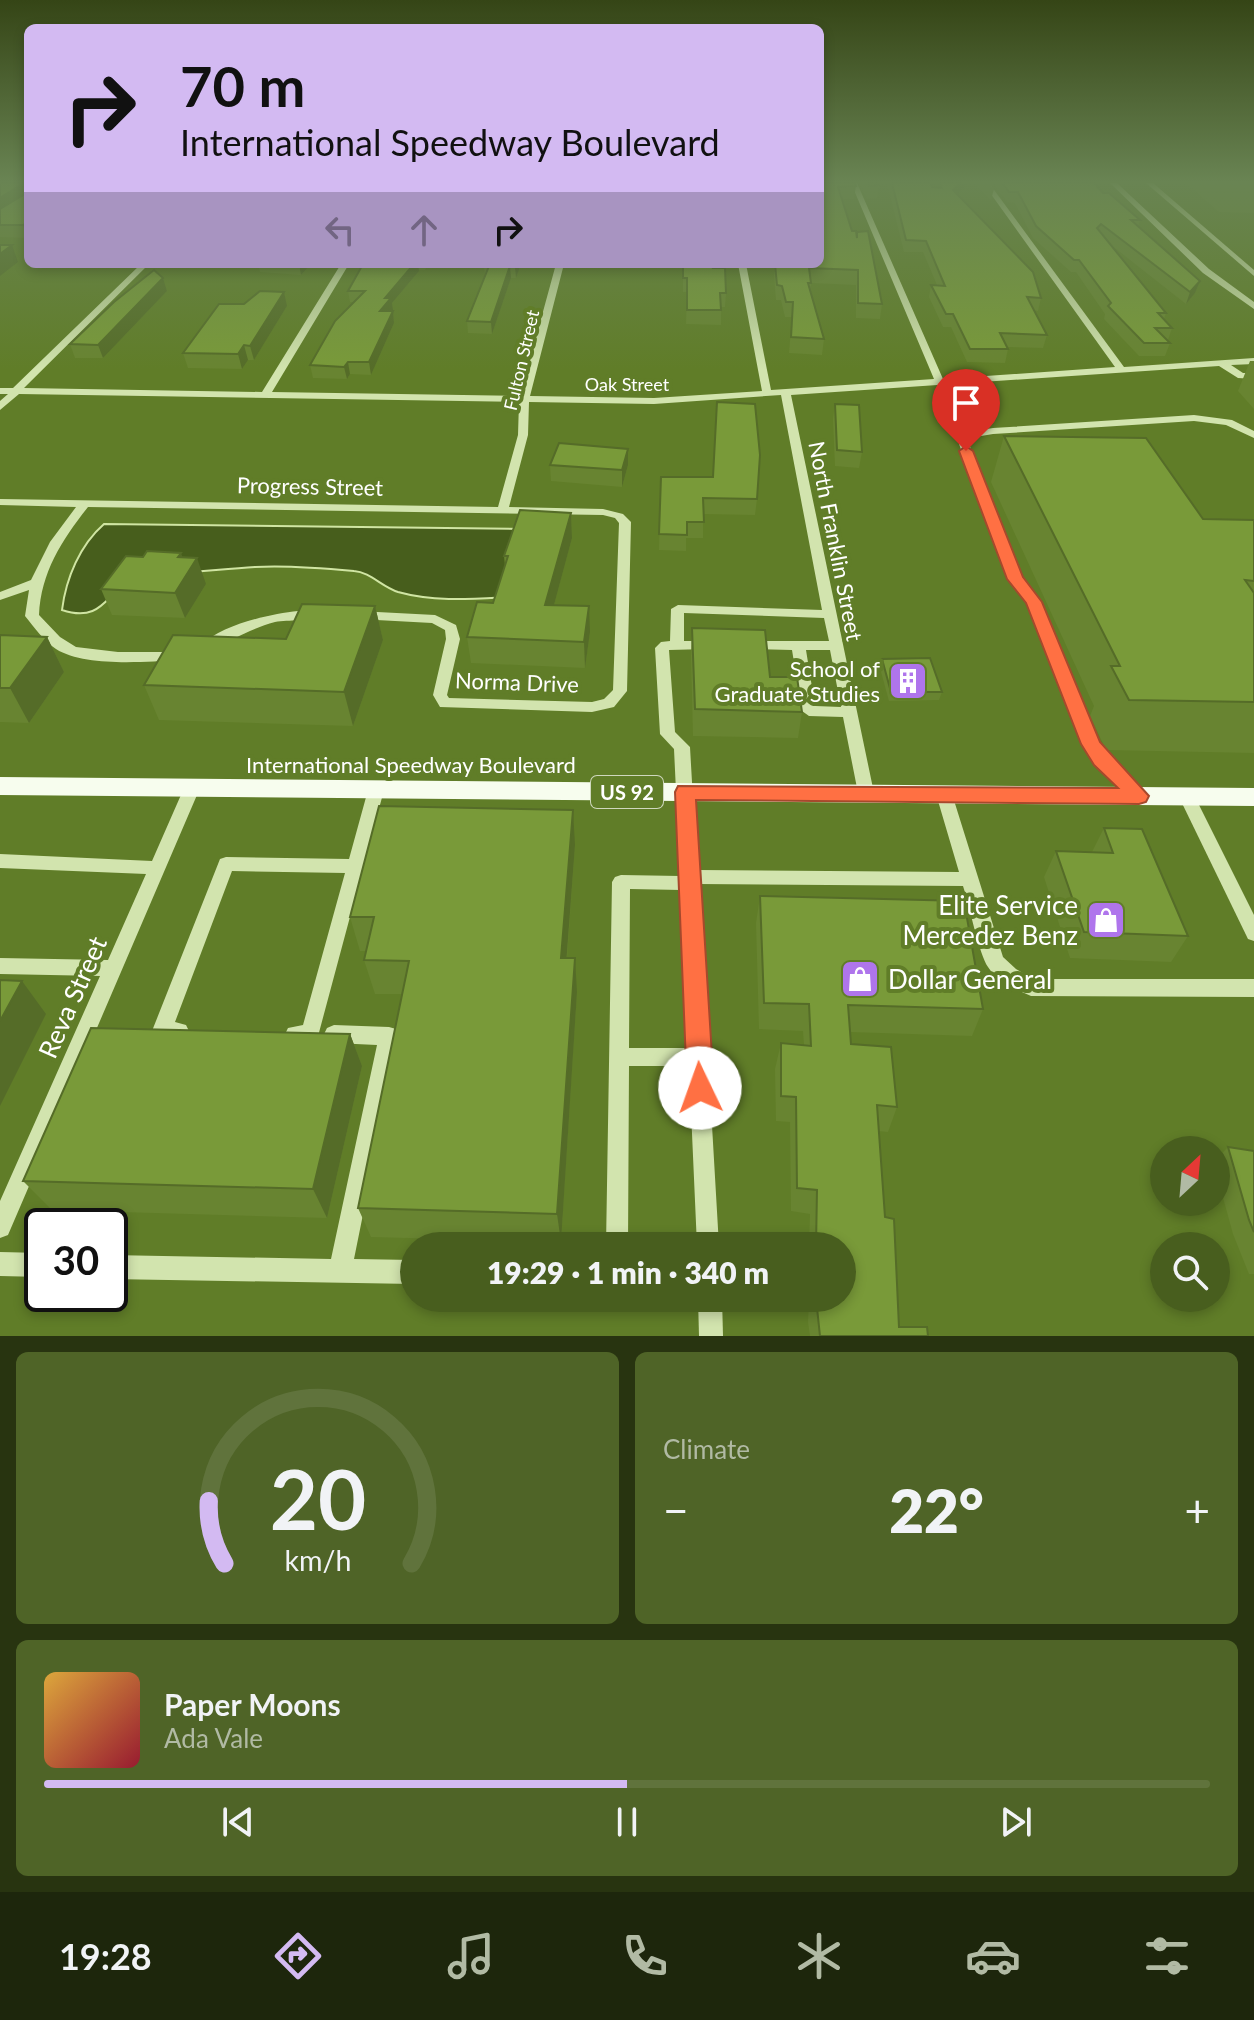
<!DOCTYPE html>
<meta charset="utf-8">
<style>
body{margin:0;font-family:Lato,sans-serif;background:#4f6427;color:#f1f3f6;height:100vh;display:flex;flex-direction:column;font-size:30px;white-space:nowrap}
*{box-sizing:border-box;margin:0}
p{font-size:26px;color:#b1baa4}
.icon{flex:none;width:44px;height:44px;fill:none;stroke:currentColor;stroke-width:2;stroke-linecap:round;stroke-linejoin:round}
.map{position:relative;height:1336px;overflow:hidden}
.sheet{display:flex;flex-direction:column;gap:16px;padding:16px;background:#283410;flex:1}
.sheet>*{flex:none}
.guide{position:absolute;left:24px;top:24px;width:800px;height:244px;border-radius:12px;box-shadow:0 4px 12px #0003;background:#d3baf2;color:#111;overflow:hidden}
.needle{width:52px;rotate:26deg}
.buttons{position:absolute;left:1150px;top:1136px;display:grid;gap:16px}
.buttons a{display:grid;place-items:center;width:80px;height:80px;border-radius:50%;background:#485e1e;box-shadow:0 4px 12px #0003;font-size:40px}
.speed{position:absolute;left:24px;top:1208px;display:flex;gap:16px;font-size:40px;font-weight:700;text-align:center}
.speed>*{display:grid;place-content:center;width:104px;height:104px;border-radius:50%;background:#485e1e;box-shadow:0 4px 12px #0003;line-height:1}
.speed .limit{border:4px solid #111;border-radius:12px;background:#fff;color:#111}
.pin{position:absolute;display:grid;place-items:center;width:68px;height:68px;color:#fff;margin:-82px -34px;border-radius:50% 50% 50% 0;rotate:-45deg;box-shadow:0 0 8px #0007}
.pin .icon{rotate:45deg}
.me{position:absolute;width:88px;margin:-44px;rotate:357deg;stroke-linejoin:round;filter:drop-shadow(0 0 6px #0008)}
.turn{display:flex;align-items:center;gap:28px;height:168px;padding:0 24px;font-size:36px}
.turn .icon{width:104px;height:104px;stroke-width:2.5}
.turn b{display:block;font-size:56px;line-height:68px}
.lanes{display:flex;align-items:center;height:76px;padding:0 24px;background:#0003;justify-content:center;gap:40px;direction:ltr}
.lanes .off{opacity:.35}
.big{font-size:60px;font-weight:800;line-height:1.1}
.sheet .card{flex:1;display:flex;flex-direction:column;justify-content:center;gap:12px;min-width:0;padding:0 28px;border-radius:12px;background:#4f6427}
.sheet .dial{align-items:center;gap:0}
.dial svg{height:208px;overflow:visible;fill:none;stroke:#60733c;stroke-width:7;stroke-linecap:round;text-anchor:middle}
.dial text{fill:#f1f3f6;stroke:none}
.song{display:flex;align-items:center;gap:24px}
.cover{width:96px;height:96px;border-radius:12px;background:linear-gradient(135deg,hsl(40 70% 55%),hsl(350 70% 35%))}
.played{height:8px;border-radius:4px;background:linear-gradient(90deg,#d3baf2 50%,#60733c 50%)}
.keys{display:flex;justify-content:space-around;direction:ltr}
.heat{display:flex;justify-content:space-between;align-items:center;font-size:44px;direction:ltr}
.sheet .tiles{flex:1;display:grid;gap:16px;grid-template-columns:1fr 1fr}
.card:last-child{grid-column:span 2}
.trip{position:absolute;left:400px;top:1232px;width:456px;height:80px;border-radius:40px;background:#485e1e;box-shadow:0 4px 12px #0003;font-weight:800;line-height:80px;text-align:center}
.tab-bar{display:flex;height:128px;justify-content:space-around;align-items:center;background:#1d260c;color:#b1baa4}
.tab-bar .icon{width:56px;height:56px}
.tab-bar .on{color:#d3baf2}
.tab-bar b{font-size:36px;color:#f1f3f6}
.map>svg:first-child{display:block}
.water{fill:#475e1c;stroke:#d0e5a3;stroke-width:2}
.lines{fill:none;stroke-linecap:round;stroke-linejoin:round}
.minor{fill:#d2e4ae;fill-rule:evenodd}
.major{fill:#f7fdee;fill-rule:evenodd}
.wall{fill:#688431}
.shaded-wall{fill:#556c28}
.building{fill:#799a39;stroke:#556c28;stroke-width:2}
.route{fill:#ff7043;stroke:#a6492c;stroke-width:2}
.labels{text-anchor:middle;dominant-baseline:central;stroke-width:8;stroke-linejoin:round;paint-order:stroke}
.far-street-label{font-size:18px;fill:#fff;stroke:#607d28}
.shield{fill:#607d28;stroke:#cfd8be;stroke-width:2}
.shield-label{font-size:20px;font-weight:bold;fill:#fff}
.street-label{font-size:22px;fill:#fff;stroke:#607d28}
.poi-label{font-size:22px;fill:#fff;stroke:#607d28;text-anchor:end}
.near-poi-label{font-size:26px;fill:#fff;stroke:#607d28;text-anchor:end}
.near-street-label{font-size:26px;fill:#fff;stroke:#607d28}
</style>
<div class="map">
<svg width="1254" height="1336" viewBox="0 0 1254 1336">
<rect width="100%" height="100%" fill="#607d28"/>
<path class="water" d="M104,524L527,529L508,597C471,599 434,602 398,592C382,587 370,572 354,571C322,568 287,565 255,567C222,569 191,573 157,574C105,574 113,627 62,610C66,578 80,545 104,524Z"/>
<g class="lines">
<g class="minor">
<path d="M851,183H857L943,379L1115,367L983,183H989L1124,367L1254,358V364L1231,365L1243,373H1254V379L1238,378L1219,366L791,395L874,793L872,797L866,799L860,797L858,793L843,717L809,716L802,711L792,650L748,649L741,645L748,641H829L824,618L684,613V641H707L714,645L707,649L669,650L675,732L690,747L697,870L959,872L936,794L938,790L944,788L950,790L952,794L1003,957L1016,969L1033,979H1254V997L1031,996C1016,990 997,981 988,967C979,954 969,904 963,886L698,884L719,1246H697L689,1066H629L628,1246H606L612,882L615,877L621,875L680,876L674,749L660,734L655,648L661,642L670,641L671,609L678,605L822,610L781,395L654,404L529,402L528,435L509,507L603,509L623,514L631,522L627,691L614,707L592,712L440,707L433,695L446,639L445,630L432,623L358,619L351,615L358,611L435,615L456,625L460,639L447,695L449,698L592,702L604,699L613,690L619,523L615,518L603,515L88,507C62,540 41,572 39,615L60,637L76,647L118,652H182L184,655L182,658L177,660C145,662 84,667 56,649C44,641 34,627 25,616L29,590L0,600V592L31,580L50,542L76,507L0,505V499L498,507L518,435L519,402L19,394L0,410V401L8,394H0V388H13L141,264H149L24,388L262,392L341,264H349L272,392L520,396L556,264H564L530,396L654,398L762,391L738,264H746L771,390L934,379ZM806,650H830L841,707L815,706ZM630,889L681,890L688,1048H629Z"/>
<path d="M1110,183H1117L1209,269L1254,302V309L1203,273Z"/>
<path d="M1146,183H1153L1254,270V276Z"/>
<path d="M1194,415L1232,420L1254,431V438L1226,425L1194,421L993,434L975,437L969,444L1021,578L1040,602L1098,743L1106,756L1145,792L1147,796L1145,800L1139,802L1133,800L1096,764L1083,744L1028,603L1009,579L959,444L968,432L993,428Z"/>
<path d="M298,611H313L320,615C309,623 289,619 275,622C251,628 231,642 208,649L201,645C222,625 269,614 298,611Z"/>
<path d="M192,782L198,784L200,788L8,1235L0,1238V1201L100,976L0,974V958L108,960L146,874L0,868V854L152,861L184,788L186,784Z"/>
<path d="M376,784L382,786L384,790L317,1040C307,1044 298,1044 288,1040L285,1034L288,1028L303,1025L345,873L232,871L175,1022L186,1025L189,1031L186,1037C176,1041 165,1041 155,1037L152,1031L220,859L226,857L349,859L368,790L370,786Z"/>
<path d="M1187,791L1193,793L1254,915V941L1248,939L1179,797L1181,793Z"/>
<path d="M334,1025L389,1027L396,1029L399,1036L354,1259L414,1260V1284L110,1279V1255L331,1259L377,1045L334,1043L327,1040L324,1034L327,1028Z"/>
<path d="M0,1252L42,1253V1277L0,1276Z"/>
<path d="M698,1298H722L723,1336H699Z"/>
</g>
<path class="major" d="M0,777L1254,788V806L0,795Z"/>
</g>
<g class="wall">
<path d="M0,183H28V238L0,237Z"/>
<path d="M820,183L856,186L854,199H842L852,231L882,304L880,319L856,318V285L811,283L810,292L824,339L822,355L789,353L792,317H785L781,300H776L774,275L775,264H820Z"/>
<path d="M860,183H877L879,185L877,198L867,199Z"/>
<path d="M887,183H931L932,187L937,188L935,183H968L957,194L1041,298L1038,311L1034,310L1047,335L1043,348L1007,347L1008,349L1005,363L967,362L951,327H943L929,297L931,285H937L923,252H904Z"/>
<path d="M973,183H989L994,189L991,200Z"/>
<path d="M993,183H1094L1103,193L1140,220L1138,226L1200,281L1195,293L1186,304L1111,245L1166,313L1164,319L1172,328L1168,340L1170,343L1165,356H1139L1104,319L1105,314L1076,272H1071L1033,238L1015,203L1007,202Z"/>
<path d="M1186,183H1254V213L1219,212Z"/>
<path d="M258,264H311L301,275L260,272Z"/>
<path d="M363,264H428L425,270H419V271L392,303L394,323L371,375L350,374L347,379L313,378L310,365L354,302H350L348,291Z"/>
<path d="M521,264L516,278H511L492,334L468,333L467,321L485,276L484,265Z"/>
<path d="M683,264H717L716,268L726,293L725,307H721V325L686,324L687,292H683Z"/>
<path d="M163,278L167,291L103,358H75L70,344Z"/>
<path d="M287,306L254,360H248L242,369L188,368L183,353Z"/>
<path d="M1250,361H1254V409L1238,391Z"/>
<path d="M835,404L862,452L859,468L835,466L833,419Z"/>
<path d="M1004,436L1203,519L1254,520V753L1106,750L1090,716L1094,706L991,482Z"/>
<path d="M550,465H628L622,487L551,481Z"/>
<path d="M661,477L757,499L755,515L703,514V538H686V551L659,550Z"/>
<path d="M571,513L572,538L554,605L590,632L585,668L471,663L467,637L493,603L505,566L504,556Z"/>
<path d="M143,557H183L206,584L185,618L112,615L101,589Z"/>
<path d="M375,606L383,640L353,726L159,720L144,685L286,639Z"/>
<path d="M692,628L770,677L802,712L798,738L693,736L691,655Z"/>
<path d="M0,635L47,637L64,672L29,723L0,722Z"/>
<path d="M882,659L942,692L939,700L889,701L880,668Z"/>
<path d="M1104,828L1188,936L1171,962L1070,958L1044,877L1056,851L1092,852Z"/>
<path d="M575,845L567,958L577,992L561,1242L371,1237L358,1208L402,994H375L364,960L366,951H360L350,917Z"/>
<path d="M760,896L983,1009L972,1036L850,1032L851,1044L897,1107L888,1132L878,1131L885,1217L899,1327L928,1336H810L808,1322L809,1298H842V1246H809L810,1214L791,1211L790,1122L776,1121L775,1069L781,1043L804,1045L803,1031L759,1029L756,923Z"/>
<path d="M350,1034L362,1066L327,1218L52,1210L23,1181Z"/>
<path d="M1228,1147L1254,1151V1274H1249L1233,1234L1216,1172V1160Z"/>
</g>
<g class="shaded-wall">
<path d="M960,183H968L951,201L953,190Z"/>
<path d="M22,184L26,196L0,213V198Z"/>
<path d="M28,222V238L23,225Z"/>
<path d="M12,245L18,262L0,276V254Z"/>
<path d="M299,264H311L301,275Z"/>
<path d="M414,264H418L419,271L392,303L393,310L382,323L380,311L385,298Z"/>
<path d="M516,264H521L516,278L515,267Z"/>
<path d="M510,266L511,278L492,334L491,322Z"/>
<path d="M163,278L167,291L103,358L98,345Z"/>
<path d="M1200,281L1195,293L1186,304L1190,292Z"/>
<path d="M284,292L287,306L254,360L250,346Z"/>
<path d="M393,311L394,323L371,375L369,362Z"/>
<path d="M244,345L248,360L242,369L238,354Z"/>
<path d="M348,362L350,374L347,379L344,367Z"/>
<path d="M628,449V465L622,487V470Z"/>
<path d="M571,513L572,538L547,631L545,605Z"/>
<path d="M181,553L188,572L197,558L206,584L185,618L175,593L178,557Z"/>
<path d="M375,606L383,640L353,726L344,692Z"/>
<path d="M589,606L590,632L585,668L584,642Z"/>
<path d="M47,637L64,672L29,723L10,688Z"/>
<path d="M573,810L575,845L564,992L561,958Z"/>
<path d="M575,958L577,992L561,1242L557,1214Z"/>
<path d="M22,981L46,1014L0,1106V1021Z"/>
<path d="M350,1034L362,1066L327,1218L313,1189Z"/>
</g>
<g class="building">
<path d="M0,183H28V222L23,225H0V209L25,194L26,184H22L0,198Z"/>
<path d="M820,183H855L856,186L838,187L852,231H856L857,238V232L868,231L882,304L858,303V270L809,268L811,283H808L824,339L791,337L793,302H786L782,286L777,285L775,264H820Z"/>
<path d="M868,183H877L879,185L869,186Z"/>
<path d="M892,183H931L932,187L942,188L940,183H960L953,190L1033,272L1041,298L1027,297L1047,335L1000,333L1008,349H970L953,314H946L931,285L945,286L926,241L906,240Z"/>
<path d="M1003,183H1094L1103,193H1109L1140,220H1131L1200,281L1190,292L1101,224L1097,228L1166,313H1158L1172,328H1155L1170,343H1144L1108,306L1111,303L1079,260H1074L1036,226L1018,192H1009Z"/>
<path d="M0,245H12L0,254Z"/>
<path d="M363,264H414L385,298H391L380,311H393L369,362H348L344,367L310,365L335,321L365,291H348Z"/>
<path d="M485,264H516L515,267L510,266L491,322L467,321L489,266L484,265Z"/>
<path d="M683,264H714L713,268H725L726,293H720L721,310H687V278H683Z"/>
<path d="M154,270L163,278L98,345L70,344L114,302Z"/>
<path d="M260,291L284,292L250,346L244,345L238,354L183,353L219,304H244Z"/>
<path d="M717,402L755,404L760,455L757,499L703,498L704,522H687V535L659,534L661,477H713Z"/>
<path d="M835,404L859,405L862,452L837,450Z"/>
<path d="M1004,436L1146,438L1203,519L1254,520V581L1245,580L1254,593V702L1129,700L1111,666H1120Z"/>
<path d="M559,443L628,449L622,470L550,465Z"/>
<path d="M520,510L571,513L545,605L589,606L584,642L467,637L477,602L493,603L508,556H504Z"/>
<path d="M147,551L181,553L178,557L197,558L175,593L101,589L126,556L143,557Z"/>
<path d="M302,604L375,606L344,692L144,685L173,635L286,639Z"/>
<path d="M692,628L765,630L770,677H797L802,712L695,709Z"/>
<path d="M0,635L47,637L10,688H0Z"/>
<path d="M930,658L942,692H891L882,659Z"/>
<path d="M379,806L573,810L561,958H575L557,1214L358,1208L409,961L364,960L374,917H350Z"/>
<path d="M1104,828L1142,829L1188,936L1084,932L1056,851L1113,853Z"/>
<path d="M760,896L964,901L983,1009L848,1005L851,1044L891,1047L897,1107L877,1105L885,1217L894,1219L899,1327H927L928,1336H820L816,1298H842V1246H816L817,1190L797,1188L796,1097L781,1096V1043L811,1046L809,1004L764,1003Z"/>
<path d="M0,980L22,981L0,1021Z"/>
<path d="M91,1028L350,1034L313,1189L23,1181Z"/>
<path d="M1228,1147L1254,1151V1232L1249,1220Z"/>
</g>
<linearGradient id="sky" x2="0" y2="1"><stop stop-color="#354516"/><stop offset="0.49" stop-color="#698453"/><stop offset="1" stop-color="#698453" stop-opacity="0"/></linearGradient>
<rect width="1254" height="370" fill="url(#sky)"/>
<path class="route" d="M966,446L973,451L1023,577L1042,602L1100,742L1149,796L1146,802L1139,804L696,800L714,1088L710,1097L700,1101L691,1097L687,1088L675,792L678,786L1118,788L1094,765L1081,744L1026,603L1007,579L959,451Z"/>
<defs>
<g id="building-square" transform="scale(2)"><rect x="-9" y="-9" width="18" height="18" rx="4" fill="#af75ec" stroke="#607d28"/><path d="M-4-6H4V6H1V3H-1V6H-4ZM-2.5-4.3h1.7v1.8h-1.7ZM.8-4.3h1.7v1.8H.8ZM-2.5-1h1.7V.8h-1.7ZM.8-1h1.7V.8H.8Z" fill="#fff"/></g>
<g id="shop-square" transform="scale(2)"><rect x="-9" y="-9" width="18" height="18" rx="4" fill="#af75ec" stroke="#607d28"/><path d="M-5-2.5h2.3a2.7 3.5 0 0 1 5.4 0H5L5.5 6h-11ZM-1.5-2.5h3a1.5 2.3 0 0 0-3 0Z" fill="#fff"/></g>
</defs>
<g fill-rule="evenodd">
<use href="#building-square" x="908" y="681"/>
<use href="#shop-square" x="1106" y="920"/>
<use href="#shop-square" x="860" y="979"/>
</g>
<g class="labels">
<g class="far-street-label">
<text transform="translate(521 360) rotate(-77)">Fulton Street</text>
<text x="627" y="384">Oak Street</text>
</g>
<rect class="shield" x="591" y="776" width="72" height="32" rx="6"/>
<g class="shield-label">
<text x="627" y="792">US 92</text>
</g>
<g class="street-label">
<text transform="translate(310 486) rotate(1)">Progress Street</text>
<text transform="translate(836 541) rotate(79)">North Franklin Street</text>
<text transform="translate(517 682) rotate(2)">Norma Drive</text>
<text x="411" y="764">International Speedway Boulevard</text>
</g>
<g class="poi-label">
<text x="880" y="668">School of<tspan x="880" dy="25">Graduate Studies</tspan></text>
</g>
<g class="near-poi-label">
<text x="1078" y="905">Elite Service<tspan x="1078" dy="30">Mercedez Benz</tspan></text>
<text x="888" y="979" text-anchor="start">Dollar General</text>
</g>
<g class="near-street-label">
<text transform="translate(72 997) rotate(-66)">Reva Street</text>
</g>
</g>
</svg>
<div class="buttons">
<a><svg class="needle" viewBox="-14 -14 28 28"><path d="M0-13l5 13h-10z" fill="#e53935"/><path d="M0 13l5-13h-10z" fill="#b1baa4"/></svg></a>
<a><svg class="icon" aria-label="search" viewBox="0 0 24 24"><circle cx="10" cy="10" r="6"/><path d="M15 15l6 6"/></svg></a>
</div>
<div class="speed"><div class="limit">30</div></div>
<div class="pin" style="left:966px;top:451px;background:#d93025"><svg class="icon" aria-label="arrive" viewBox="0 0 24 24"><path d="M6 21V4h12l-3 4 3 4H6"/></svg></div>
<svg class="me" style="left:700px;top:1088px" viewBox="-20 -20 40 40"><circle r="19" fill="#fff"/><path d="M0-13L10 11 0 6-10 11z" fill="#ff7043"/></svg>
<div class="trip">19:29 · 1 min · 340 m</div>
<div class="guide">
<div class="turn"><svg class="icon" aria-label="right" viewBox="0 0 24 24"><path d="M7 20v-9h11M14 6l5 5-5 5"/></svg><div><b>70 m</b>International Speedway Boulevard</div></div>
<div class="lanes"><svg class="icon off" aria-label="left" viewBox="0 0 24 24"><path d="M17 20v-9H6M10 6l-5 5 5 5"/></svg><svg class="icon off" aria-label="ahead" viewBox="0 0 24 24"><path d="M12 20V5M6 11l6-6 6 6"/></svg><svg class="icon" aria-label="right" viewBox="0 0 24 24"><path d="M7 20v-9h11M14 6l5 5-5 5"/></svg></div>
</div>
</div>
<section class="sheet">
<div class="tiles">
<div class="card dial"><svg viewBox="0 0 100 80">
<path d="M14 69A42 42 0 1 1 86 69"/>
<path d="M14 69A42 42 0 0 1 8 45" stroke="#d3baf2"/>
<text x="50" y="56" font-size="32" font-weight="700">20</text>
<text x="50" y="72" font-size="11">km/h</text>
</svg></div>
<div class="card"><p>Climate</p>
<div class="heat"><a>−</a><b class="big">22°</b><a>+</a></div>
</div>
<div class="card">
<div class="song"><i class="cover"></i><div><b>Paper Moons</b><p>Ada Vale</p></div></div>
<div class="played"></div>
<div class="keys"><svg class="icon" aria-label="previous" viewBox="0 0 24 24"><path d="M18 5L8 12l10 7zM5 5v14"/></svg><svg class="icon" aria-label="pause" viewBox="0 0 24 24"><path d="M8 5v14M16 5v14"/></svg><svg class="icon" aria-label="next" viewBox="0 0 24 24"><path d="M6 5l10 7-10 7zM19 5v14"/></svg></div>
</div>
</div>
</section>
<nav class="tab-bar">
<b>19:28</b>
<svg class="icon on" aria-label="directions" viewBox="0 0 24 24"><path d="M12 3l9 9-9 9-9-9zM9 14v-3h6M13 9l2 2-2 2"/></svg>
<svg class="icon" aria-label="music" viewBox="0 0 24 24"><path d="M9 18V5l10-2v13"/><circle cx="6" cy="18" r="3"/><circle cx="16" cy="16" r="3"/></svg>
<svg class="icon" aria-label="phone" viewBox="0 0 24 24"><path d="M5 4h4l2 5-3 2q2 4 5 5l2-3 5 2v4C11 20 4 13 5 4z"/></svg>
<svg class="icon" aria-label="climate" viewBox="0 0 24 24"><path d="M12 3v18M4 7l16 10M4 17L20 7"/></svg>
<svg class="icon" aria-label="car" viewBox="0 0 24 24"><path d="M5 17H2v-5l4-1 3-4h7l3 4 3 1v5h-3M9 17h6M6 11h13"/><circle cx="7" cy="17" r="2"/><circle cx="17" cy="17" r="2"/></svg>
<svg class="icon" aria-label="filters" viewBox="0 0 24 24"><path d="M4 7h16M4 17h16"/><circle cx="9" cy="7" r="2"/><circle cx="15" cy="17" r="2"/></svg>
</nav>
